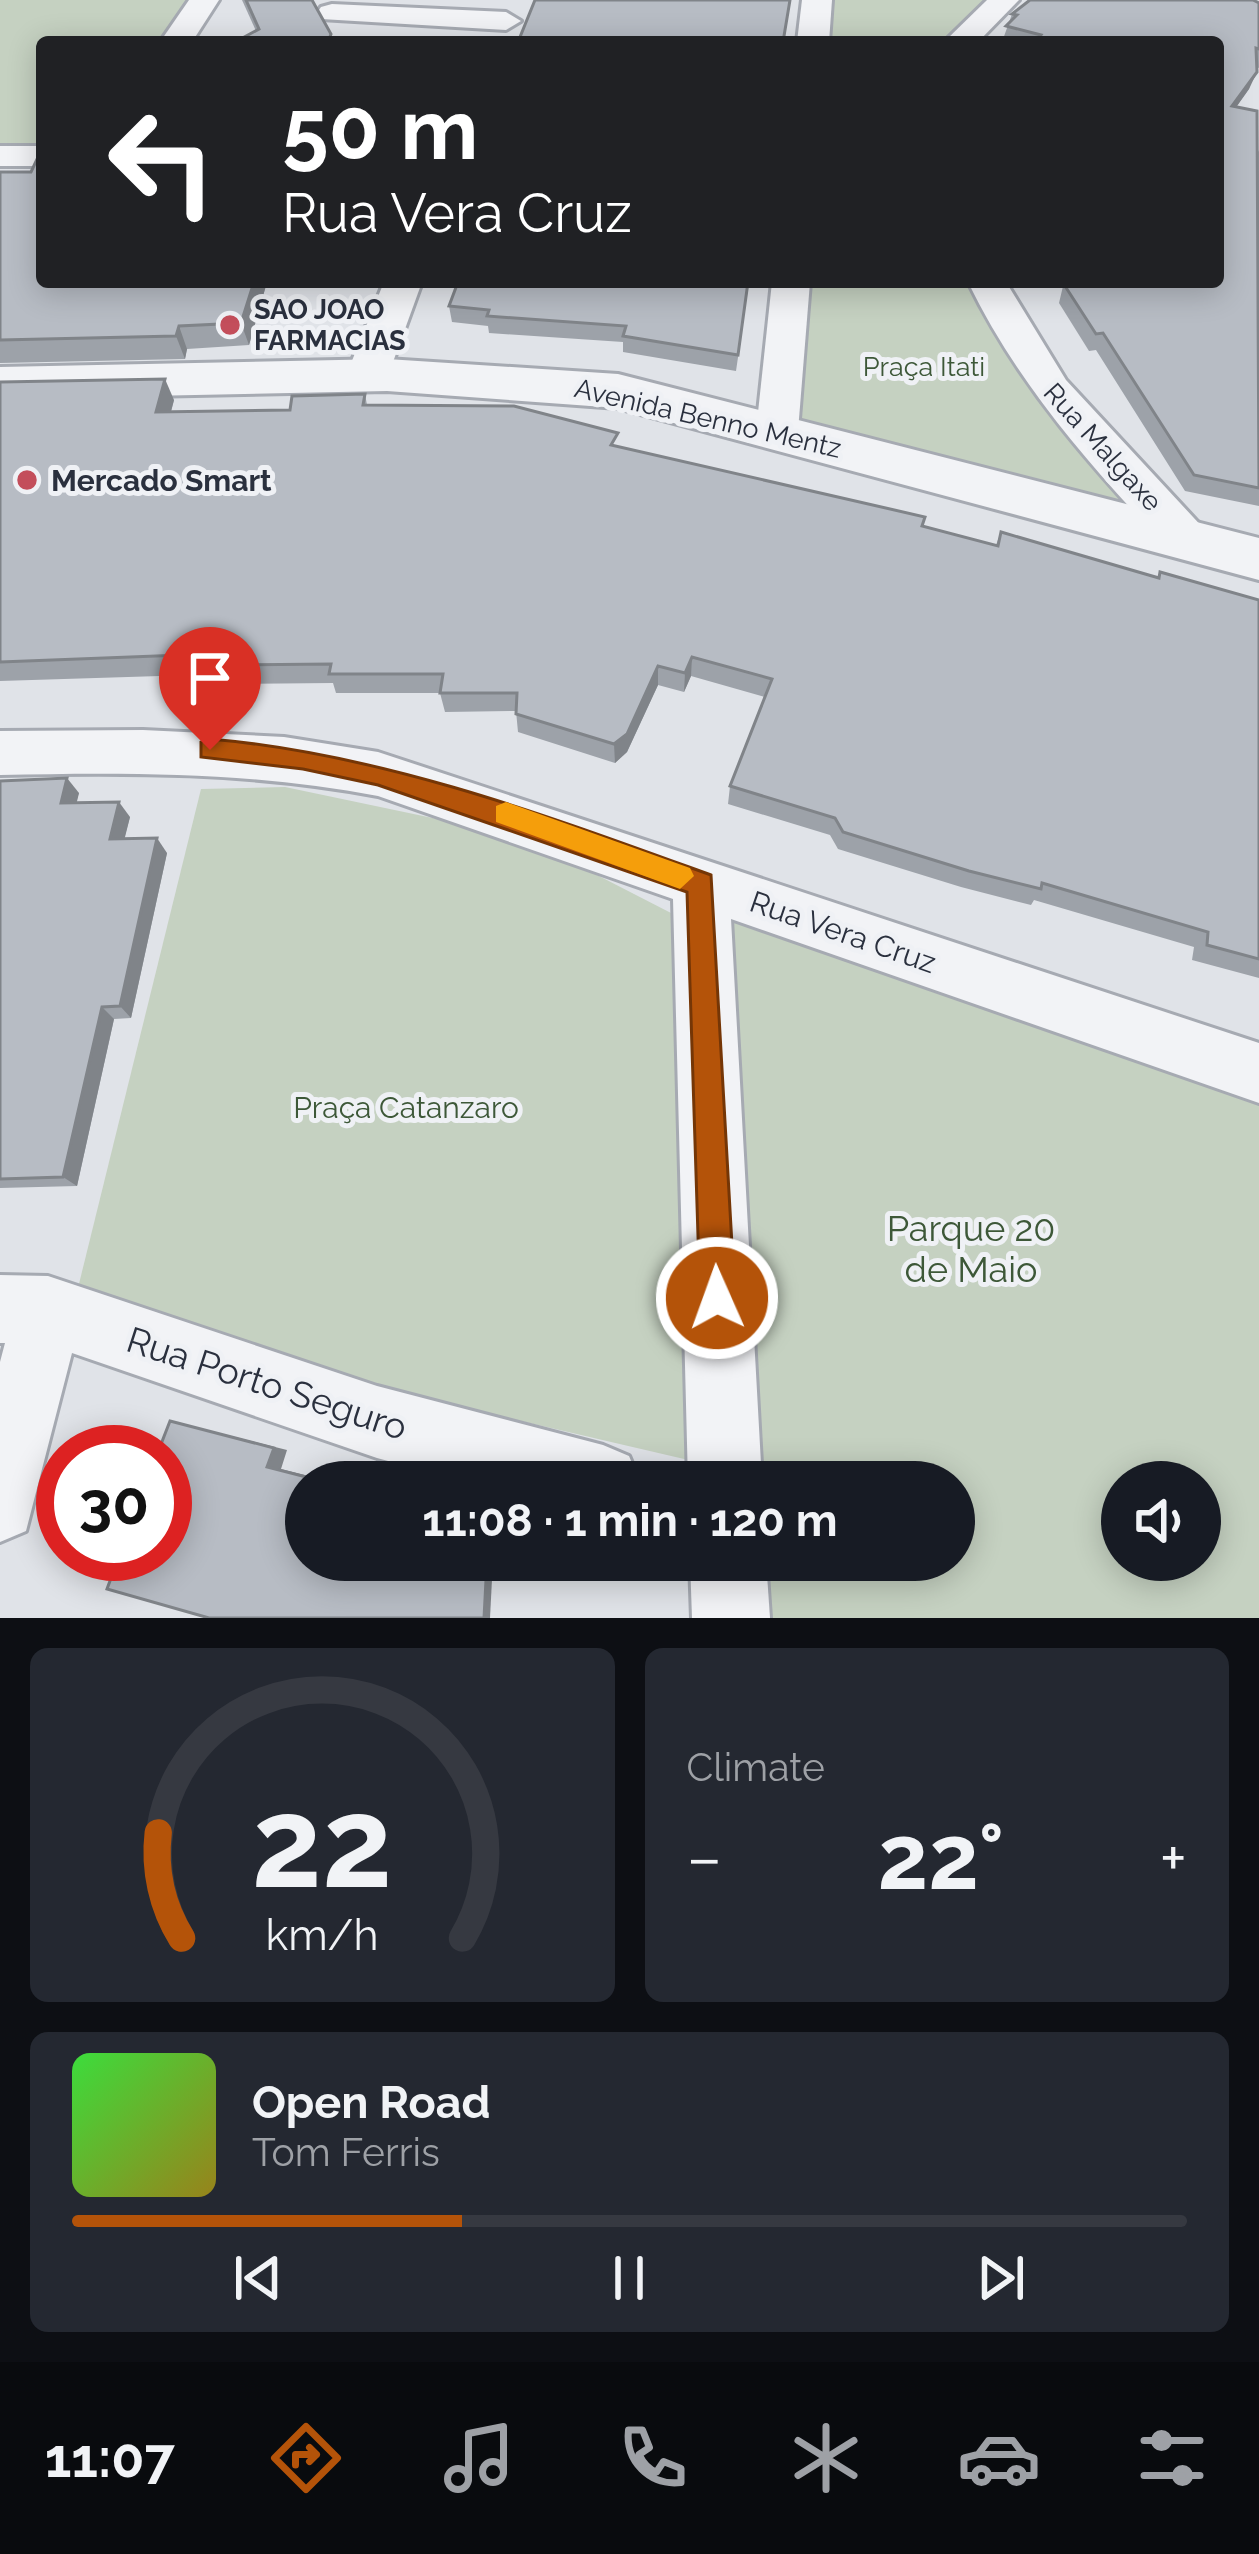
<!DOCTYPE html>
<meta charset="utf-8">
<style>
body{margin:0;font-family:Raleway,sans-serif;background:#242831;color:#f1f3f6;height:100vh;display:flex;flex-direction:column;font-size:45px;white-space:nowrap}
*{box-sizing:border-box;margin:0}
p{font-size:39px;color:#9ea1a6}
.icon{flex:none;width:66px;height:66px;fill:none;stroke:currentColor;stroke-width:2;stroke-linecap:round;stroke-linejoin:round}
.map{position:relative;height:1618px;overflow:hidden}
.details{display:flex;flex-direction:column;gap:30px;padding:30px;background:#0d0f14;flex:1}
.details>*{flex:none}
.hud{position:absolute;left:36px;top:36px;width:1188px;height:252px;border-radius:12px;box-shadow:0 6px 30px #0003;background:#202124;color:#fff;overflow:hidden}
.fabs{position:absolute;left:1101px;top:1461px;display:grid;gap:24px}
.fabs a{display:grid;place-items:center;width:120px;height:120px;border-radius:50%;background:#171b24;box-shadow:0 6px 30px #0003;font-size:60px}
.speed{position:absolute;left:36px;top:1425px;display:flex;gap:24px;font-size:60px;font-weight:700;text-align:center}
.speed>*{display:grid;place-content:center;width:156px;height:156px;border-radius:50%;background:#171b24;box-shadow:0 6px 30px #0003;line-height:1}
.speed .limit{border:18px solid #d22;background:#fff;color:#111}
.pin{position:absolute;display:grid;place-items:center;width:102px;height:102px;color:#fff;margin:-123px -51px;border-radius:50% 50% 50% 0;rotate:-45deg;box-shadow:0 0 12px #0007}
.pin .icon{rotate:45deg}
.me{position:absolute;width:132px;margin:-66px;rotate:358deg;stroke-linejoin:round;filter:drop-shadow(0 0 9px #0008)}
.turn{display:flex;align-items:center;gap:42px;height:252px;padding:0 48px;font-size:54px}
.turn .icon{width:156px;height:156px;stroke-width:2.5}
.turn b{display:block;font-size:84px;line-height:102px}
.big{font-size:90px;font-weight:700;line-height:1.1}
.details .widget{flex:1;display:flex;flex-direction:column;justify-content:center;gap:18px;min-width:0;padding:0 42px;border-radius:18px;background:#242831}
.details .dial{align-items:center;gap:0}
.dial svg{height:312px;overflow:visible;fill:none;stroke:#363941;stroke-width:7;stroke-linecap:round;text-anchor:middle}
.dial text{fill:#f1f3f6;stroke:none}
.song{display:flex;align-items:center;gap:36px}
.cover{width:144px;height:144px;border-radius:18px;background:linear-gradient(135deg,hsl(120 70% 55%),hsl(50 70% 35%))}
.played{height:12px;border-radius:6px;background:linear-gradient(90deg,#b45309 35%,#363941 35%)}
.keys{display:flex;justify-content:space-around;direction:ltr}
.heat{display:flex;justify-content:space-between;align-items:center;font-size:66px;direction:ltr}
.details .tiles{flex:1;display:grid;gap:30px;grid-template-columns:1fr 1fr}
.widget:last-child{grid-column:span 2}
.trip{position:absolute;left:285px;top:1461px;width:690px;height:120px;border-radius:60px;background:#171b24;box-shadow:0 6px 30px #0003;font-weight:700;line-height:120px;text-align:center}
.dock{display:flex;height:192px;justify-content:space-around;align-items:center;background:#090b0e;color:#9ea1a6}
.dock .icon{width:84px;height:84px}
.dock .selected{color:#b45309}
.dock b{font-size:54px;color:#f1f3f6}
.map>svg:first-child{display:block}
.green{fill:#c5d1c1;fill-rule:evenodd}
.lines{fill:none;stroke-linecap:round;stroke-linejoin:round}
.minor-casing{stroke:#a6aab2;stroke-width:6}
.tertiary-casing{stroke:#a6aab2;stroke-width:6}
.minor{fill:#f2f3f6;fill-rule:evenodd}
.tertiary{fill:#f2f3f6;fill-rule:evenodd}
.wall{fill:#9da2a9}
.shaded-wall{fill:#808489}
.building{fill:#b7bcc4;stroke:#808489;stroke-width:3}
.route{fill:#b45309;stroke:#753606;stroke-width:3}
.slow{fill:#f59e0b}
.poi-dot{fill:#c34e5b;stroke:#eff1f5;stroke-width:4.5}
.labels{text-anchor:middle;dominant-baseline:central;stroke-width:10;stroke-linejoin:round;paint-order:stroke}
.far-poi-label{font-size:27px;font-weight:bold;fill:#2a303e;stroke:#eff1f5;text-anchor:start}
.far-park-label{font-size:27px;fill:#3d5838;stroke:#eff1f5}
.far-street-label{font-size:27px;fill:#2a303e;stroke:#eff1f5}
.poi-label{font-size:30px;font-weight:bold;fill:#2a303e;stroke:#eff1f5;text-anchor:start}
.street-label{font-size:30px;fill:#2a303e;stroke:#eff1f5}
.park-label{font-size:30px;fill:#3d5838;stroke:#eff1f5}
.near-park-label{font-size:36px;fill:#3d5838;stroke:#eff1f5}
.near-street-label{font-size:36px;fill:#2a303e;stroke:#eff1f5}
</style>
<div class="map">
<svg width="1259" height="1618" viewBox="0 0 1259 1618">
<rect width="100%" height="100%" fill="#e0e3e8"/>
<g class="green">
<path d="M0,0H196L167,42H42V149L0,150Z"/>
<path d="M824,0H993L950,42H821Z"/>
<path d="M802,282H979L1137,509L792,418Z"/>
<path d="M285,787L523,837L671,913L697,1462L400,1393L75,1300L201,789Z"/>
<path d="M714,915L1259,1098V1618H756L753,1560H954V1482H748ZM1122,1482H1200V1560H1122Z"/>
</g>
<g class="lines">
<g class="minor-casing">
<g id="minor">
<path d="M189,0H219L192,42H160Z"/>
<path d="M802,0H832L829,42H797Z"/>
<path d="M987,0H1019L978,42H944Z"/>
<path d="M332,4L506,12L521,21L506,30L321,19L317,13L321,7Z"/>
<rect x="0" y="146" width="42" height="20"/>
<path d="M384,282H422L389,373L383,382H353L347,373Z"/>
<path d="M772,282H810L798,431L792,441L777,445L762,441L756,431Z"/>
<path d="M968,282H1006L1066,380L1206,531L1213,543L1206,555L1190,560L1174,555C1094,470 1019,387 968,282Z"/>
<path d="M143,730L284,737L378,752L1259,1043V1103L731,919L762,1482H688L673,899L378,796C252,772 127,772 0,775V731Z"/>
<path d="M0,1275L48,1276L377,1386L603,1445L629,1456L640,1482H466L377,1458L72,1353L26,1531L0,1542V1362L5,1343H0Z"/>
<path d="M690,1560H766L770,1618H692Z"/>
</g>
</g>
<g class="tertiary-casing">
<path id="tertiary" d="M387,359L618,374L1259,538V580L618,408L387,391L0,399V367Z"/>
</g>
<use href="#minor" class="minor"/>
<use href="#tertiary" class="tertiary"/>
</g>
<g class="wall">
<path d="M242,0H312L256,31Z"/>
<path d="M1259,3V68L1256,67L1249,89L1236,107L1259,152V506L1185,491L1096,350L1089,351L1059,303L1064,282H1218V42H1002L1012,14Z"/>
<path d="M0,172L267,282L249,345L187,349L185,359L0,363Z"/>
<path d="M749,282L736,371L623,352V342L489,333L488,326L452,322L449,306Z"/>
<path d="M0,382L174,400L171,412L290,410L365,394L367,405L618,447L996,545L1001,532L1157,577L1160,572L1259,600V978L1192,960L1194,947L1034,900L1031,905L961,887L838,849L830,835L728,804L730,786L765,697L691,676L684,692L658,685L627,752L615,763L518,732L516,711L445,712L440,693H336L333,683L221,684L218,677L192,675L0,681Z"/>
<path d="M0,781L79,793L76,802L130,817L124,839L167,853L131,1018L114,1019L77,1186L0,1188Z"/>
</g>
<g class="shaded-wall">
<path d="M1257,72L1249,89L1225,123L1232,106Z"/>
<path d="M254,282H267L249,345L241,323Z"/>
<path d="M179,326L187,349L185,359L176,336Z"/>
<path d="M165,379L174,400L165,433L156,412Z"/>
<path d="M692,657L691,676L684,692L685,673Z"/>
<path d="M658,666V685L627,752L615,763L614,744Z"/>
<path d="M67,778L79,793L73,818L61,803Z"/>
<path d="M119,802L130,817L121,853L110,839Z"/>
<path d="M157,838L167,853L131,1018L120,1006Z"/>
<path d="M102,1007L114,1019L77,1186L63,1177Z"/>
<path d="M170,1421L287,1450L281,1469L332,1482L267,1467Z"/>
<path d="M493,1560L490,1618H484L487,1561Z"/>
</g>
<g class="building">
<path d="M246,0H312L331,34L328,42H235L259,29Z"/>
<path d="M535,0H790L783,42H518Z"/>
<path d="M1030,0H1253L1259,3V49L1256,48L1257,72L1232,106L1257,111L1259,488L1194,475L1103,333L1096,334L1065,286L1066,282H1218V42H1036L1041,35L1006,26L1017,15L1012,14Z"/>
<path d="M39,155H42V282H254L241,323L179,326L176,336L0,340V172H31Z"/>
<path d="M458,282H748L738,355L623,336L626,326L487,316L489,310L449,306Z"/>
<path d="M165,379L156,412L290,410L292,396L365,394L363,405L514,406L618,433L611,445L925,517L922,526L998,546L1001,532L1159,578L1160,572L1259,600V959L1207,945L1208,932L1042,883L1041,889L969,871L843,832L835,818L730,786L772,679L692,657L685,673L658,666L627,734L614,744L516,714L517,693H440L443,674H329L331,664L212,665L214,659L182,655L0,662V382Z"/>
<path d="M67,778L61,803L119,802L110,839L157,838L120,1006L102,1007L63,1177L0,1179V781Z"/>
<path d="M170,1421L274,1448L267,1467L326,1482H306V1560L487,1561L484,1618H209L107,1589L120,1554H165V1452H158Z"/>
</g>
<path class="route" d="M210,739C383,754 548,816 711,875L735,1298L730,1310L717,1315L705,1310L700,1298L687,892L378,785L303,769L201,757V742Z"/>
<path class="slow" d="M506,802L690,868L694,876L680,889L496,822V806Z"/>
<g class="poi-dot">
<circle cx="230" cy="325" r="12"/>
<circle cx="27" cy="480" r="12"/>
</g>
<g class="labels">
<g class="far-poi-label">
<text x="254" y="309">SAO JOAO<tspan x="254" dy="31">FARMACIAS</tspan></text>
</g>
<g class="far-park-label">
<text x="924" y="366">Praça Itati</text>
</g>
<g class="far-street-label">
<text transform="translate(708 418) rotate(13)">Avenida Benno Mentz</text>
<text transform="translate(1103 447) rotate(48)">Rua Malgaxe</text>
</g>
<g class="poi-label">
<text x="51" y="480">Mercado Smart</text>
</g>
<g class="street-label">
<text transform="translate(843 932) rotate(19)">Rua Vera Cruz</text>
</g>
<g class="park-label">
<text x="406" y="1107">Praça Catanzaro</text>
</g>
<g class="near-park-label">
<text x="971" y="1228">Parque 20<tspan x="971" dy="41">de Maio</tspan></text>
</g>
<g class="near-street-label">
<text transform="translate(267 1383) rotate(18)">Rua Porto Seguro</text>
</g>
</g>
</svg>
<div class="fabs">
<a><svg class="icon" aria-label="sound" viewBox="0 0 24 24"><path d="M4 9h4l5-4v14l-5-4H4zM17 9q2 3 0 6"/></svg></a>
</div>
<div class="speed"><div class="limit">30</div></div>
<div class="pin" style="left:210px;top:750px;background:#d93025"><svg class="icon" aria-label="arrive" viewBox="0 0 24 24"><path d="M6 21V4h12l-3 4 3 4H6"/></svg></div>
<svg class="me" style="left:717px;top:1298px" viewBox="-20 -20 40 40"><circle r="17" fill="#b45309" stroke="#fff" stroke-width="3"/><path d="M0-11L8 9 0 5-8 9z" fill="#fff"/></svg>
<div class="trip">11:08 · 1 min · 120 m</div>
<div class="hud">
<div class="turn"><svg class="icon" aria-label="left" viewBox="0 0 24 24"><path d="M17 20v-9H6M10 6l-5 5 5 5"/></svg><div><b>50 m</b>Rua Vera Cruz</div></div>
</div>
</div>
<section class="details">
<div class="tiles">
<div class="widget dial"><svg viewBox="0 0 100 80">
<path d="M14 69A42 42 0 1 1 86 69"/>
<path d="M14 69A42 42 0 0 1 8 42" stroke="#b45309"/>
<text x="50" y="56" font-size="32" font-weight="700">22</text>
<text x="50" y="72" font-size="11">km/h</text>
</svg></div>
<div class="widget"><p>Climate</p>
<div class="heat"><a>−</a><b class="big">22°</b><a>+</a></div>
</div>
<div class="widget">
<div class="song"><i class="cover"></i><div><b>Open Road</b><p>Tom Ferris</p></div></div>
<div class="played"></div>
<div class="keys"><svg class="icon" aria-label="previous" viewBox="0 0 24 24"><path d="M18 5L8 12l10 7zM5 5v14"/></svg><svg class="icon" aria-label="pause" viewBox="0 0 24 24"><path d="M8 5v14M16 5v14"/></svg><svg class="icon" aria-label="next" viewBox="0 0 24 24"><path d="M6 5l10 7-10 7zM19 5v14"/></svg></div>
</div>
</div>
</section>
<nav class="dock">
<b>11:07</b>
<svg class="icon selected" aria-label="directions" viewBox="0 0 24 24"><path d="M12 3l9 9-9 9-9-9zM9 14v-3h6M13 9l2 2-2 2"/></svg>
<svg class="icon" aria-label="music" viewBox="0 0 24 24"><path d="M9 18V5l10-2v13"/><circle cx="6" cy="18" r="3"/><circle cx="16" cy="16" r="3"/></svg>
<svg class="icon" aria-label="phone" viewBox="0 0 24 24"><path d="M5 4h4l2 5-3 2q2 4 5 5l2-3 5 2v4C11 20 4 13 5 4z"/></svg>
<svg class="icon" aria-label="climate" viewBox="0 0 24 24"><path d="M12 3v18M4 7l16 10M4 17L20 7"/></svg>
<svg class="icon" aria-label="car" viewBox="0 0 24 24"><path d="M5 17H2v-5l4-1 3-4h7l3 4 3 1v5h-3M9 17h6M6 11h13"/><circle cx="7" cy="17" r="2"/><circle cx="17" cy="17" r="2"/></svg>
<svg class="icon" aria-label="filters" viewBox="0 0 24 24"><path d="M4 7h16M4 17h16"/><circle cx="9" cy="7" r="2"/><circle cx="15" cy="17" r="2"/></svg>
</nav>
